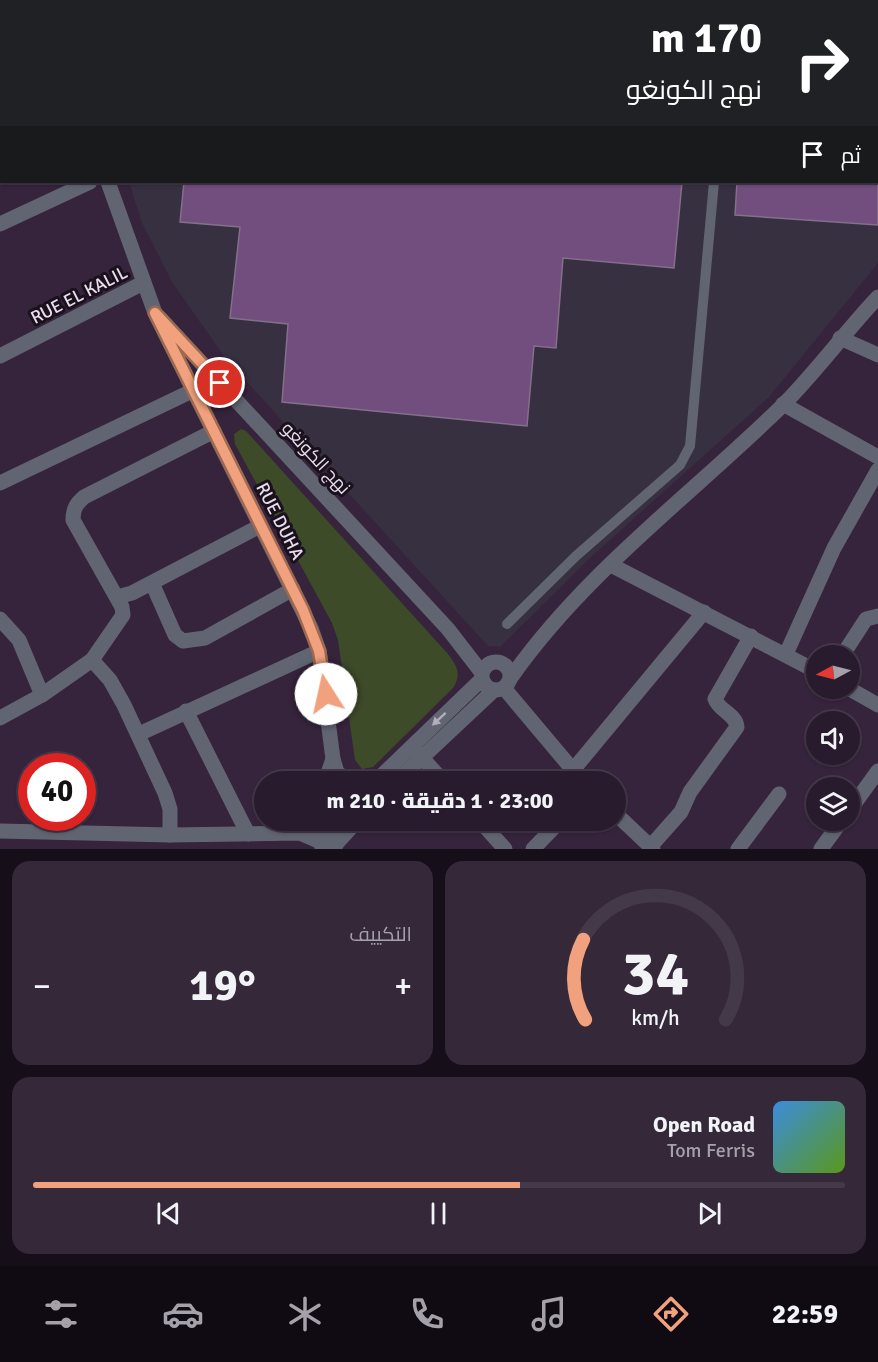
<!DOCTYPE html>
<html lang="ar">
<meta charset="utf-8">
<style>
body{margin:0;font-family:Signika,Cairo,sans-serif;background:#342839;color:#f1f3f6;direction:rtl;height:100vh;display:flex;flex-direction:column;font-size:22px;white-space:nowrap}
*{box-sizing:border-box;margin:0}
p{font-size:20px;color:#a5a1aa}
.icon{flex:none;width:33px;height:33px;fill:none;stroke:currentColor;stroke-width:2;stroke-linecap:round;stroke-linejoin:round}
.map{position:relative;height:849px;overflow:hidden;direction:ltr}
.sheet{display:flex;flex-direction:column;gap:12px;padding:12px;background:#160f19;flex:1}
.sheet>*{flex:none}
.top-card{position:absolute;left:0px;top:0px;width:879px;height:183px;box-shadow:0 2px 4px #0004,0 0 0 2px #443949;direction:rtl;background:#202124;color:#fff;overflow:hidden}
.needle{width:39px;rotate:263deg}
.fabs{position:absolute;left:806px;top:645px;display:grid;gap:12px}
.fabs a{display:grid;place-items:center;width:54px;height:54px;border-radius:50%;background:#281b2d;box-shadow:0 2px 4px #0004,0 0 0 2px #443949;font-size:30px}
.speed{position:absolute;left:18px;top:753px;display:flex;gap:12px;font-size:30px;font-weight:700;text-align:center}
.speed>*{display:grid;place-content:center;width:78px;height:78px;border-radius:50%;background:#281b2d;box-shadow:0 2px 4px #0004,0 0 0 2px #443949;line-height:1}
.speed .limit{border:9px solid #d22;background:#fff;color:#111}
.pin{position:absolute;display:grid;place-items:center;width:51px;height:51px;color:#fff;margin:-26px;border:3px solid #fff;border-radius:50%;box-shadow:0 2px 6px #0007}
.me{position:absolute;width:66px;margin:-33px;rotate:350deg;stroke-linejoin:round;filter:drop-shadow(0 0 4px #0008)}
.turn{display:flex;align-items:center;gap:21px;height:126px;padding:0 18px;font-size:27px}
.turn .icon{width:78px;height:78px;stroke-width:2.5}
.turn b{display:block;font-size:42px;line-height:51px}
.then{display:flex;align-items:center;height:57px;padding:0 18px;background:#0003;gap:12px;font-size:22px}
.big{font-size:45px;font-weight:800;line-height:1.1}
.sheet .card{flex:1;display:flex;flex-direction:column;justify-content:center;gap:9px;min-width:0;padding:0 21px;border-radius:18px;background:#342839}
.sheet .dial{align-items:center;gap:0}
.dial svg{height:156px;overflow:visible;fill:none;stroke:#443949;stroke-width:7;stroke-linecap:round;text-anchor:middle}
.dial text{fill:#f1f3f6;stroke:none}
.song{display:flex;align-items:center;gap:18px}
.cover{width:72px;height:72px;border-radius:9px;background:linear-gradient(135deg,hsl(210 70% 55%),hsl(90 70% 35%))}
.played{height:6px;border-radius:3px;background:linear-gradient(90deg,#f1a17d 60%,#443949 60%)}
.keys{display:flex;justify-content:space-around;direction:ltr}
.heat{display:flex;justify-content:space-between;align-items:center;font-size:33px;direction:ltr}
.sheet .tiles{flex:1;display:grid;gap:12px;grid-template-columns:1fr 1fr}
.card:last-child{grid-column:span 2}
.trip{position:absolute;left:254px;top:771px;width:372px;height:60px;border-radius:30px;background:#281b2d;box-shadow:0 2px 4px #0004,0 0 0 2px #443949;font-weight:800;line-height:60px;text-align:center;direction:rtl}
.tab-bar{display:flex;height:96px;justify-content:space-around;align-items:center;background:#100b12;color:#a5a1aa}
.tab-bar .icon{width:42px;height:42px}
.tab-bar .active{color:#f1a17d}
.tab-bar b{font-size:27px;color:#f1f3f6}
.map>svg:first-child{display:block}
.industrial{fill:#363040}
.green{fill:#3e4b29}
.building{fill:#724e7e;stroke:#846f8c;stroke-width:1.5}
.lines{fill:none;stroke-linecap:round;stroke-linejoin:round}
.service{stroke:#616572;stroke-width:10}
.minor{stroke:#616572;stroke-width:15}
.tertiary{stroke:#616572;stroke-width:15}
.oneway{fill:#b3aebc}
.route-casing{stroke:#9d6951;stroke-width:15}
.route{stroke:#f1a17d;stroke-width:10}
.labels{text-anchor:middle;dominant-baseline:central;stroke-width:6;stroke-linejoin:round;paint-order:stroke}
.street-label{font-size:18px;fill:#eadeee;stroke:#19111c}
</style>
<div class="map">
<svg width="878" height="849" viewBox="0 0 878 849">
<rect width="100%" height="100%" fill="#36243c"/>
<path class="industrial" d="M75,0H878V263L769,397L590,558L500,647L488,646L226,359L172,282L142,223L129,182H878V2Z"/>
<path class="green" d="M241,429L246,431L448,654C457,666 462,674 453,688L373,767L362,769L355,760L338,640L332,623L235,444L234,434Z"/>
<g class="building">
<path d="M280,0H698L280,2Z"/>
<path d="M750,0H878V13V2Z"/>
<path d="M878,156V225L735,215L737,182H878Z"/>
<path d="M184,182H682L674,268L563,258L556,348L534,346L527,426L282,402L288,324L230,318L240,227L180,222Z"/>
</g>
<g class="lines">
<g class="service">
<path d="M726,2V0"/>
<path d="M507,624L576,556L680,465L690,446L714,182"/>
</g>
<g class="minor">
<path d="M0,94H2"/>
<path d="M0,224L90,182"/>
<path d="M160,318L448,629L482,673"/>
<path d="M840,338L878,355"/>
<path d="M0,356L143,283"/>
<path d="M783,404L878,457"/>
<path d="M0,483L194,390"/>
<path d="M611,565L816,671"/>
<path d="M152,583L175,635L183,641L205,638L293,589"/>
<path d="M117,597L132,593L260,526"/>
<path d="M0,619L19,640L42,695"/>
<path d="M786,654L834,548L878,470"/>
<path d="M842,656L866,619L878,616"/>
<path d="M92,660L110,680L124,705L165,793L170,809V835"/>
<circle cx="496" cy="676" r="14"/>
<path d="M510,679C583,574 691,495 782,406C816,372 845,332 878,297"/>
<path d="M504,688L583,782"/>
<path d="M848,688L878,705"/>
<path d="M186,711L248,834"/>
<path d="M0,718L42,695L92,660L123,615L122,607L73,520C73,509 76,504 84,497L214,431"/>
<path d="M139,734L319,651"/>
<path d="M415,750L444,782"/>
<path d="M573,770L704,612"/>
<path d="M375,782L482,679"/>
<path d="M396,782L494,690"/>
<path d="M849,811L878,771"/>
<path d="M615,813L653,849"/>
<path d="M479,820L505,849"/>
<path d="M0,831L170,835L300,833L321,842L337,843L358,820"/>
<path d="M650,847L681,812L690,792L737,727C736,714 719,711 715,699L751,636"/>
<path d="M533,849L561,820"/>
<path d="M738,849L779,794"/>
<path d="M821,849L842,820"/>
</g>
<g class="tertiary">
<path d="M52,0V2"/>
<path d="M108,182L155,313L311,628L319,651L333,759L340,782"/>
<path d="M339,775L368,782"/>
<path d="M325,782L333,759"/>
<path d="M322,849V820"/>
<path d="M335,849L337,820"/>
</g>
</g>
<defs><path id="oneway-solid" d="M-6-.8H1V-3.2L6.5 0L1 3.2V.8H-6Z" transform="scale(1.5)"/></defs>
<use class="oneway" href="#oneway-solid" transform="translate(439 719) rotate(137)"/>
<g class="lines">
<g class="route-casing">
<path id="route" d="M220,383L155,313L303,610L319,651L326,694"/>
</g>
<use href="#route" class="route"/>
</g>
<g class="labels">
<g class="street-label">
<text transform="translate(79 295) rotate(-27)">RUE EL KALIL</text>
<text transform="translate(316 458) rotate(47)">نهج الكونغو</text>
<text transform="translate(280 521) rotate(63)">RUE DUHA</text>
</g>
</g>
</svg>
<div class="fabs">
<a><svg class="needle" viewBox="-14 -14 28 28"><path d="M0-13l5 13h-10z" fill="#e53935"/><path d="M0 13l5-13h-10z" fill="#a5a1aa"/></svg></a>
<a><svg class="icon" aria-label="sound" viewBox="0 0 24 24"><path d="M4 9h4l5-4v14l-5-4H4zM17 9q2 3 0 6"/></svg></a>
<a><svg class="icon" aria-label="layers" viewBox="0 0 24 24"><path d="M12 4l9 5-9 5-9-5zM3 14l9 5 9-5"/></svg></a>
</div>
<div class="speed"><div class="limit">40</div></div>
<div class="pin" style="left:220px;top:383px;background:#d93025"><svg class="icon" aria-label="arrive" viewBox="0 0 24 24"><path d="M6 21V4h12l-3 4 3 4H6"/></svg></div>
<svg class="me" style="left:326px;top:694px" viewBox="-20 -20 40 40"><circle r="19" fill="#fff"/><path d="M0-13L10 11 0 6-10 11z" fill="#f1a17d"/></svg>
<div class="trip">23:00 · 1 دقيقة · 210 m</div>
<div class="top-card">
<div class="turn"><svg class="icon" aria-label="right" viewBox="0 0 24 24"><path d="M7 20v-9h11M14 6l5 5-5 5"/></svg><div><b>170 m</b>نهج الكونغو</div></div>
<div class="then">ثم<svg class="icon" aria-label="arrive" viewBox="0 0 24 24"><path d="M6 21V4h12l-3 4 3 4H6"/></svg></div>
</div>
</div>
<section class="sheet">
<div class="tiles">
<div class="card dial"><svg viewBox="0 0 100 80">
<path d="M14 69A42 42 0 1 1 86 69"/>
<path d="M14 69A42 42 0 0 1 13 28" stroke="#f1a17d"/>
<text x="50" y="56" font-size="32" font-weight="700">34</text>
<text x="50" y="72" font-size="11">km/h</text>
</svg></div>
<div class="card"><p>التكييف</p>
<div class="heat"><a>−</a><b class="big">19°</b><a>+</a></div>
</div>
<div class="card">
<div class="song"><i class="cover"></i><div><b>Open Road</b><p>Tom Ferris</p></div></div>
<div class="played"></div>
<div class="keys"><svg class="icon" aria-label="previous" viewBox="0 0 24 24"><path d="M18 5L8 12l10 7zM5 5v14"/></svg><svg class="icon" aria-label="pause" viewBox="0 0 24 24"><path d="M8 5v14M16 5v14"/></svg><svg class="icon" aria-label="next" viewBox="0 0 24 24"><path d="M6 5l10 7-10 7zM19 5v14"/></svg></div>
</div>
</div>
</section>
<nav class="tab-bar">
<b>22:59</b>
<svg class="icon active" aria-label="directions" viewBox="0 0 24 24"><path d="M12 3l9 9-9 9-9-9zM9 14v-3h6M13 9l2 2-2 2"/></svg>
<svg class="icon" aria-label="music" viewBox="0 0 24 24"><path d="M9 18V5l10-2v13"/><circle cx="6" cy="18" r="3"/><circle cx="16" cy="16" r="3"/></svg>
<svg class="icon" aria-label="phone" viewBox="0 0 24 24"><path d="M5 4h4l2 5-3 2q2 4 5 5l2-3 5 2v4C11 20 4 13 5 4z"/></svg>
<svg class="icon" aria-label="climate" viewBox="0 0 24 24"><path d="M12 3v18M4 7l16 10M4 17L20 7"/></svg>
<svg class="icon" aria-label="car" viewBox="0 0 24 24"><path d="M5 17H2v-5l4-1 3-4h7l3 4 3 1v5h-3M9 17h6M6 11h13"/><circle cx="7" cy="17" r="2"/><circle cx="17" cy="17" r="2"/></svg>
<svg class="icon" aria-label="filters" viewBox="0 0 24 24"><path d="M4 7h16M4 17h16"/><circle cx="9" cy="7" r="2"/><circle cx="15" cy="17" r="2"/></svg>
</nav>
